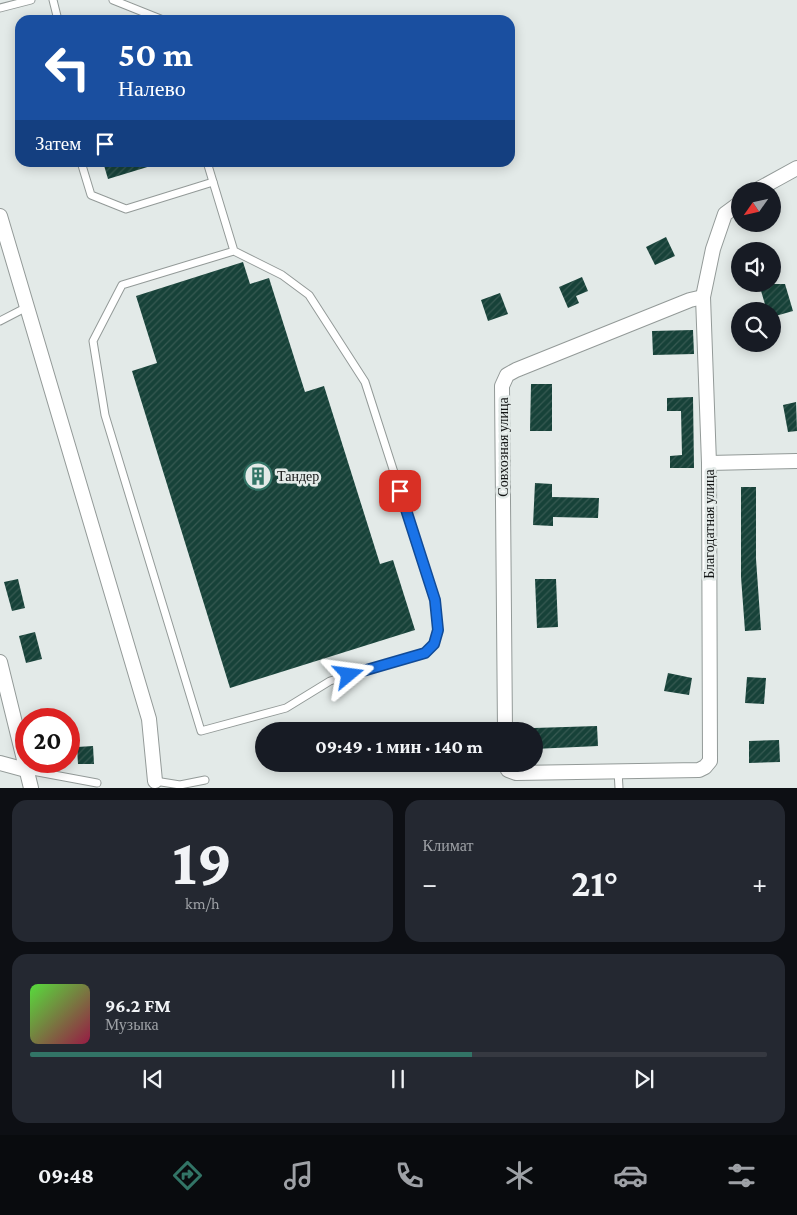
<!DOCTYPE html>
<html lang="ru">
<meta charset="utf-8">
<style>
body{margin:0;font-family:"Crimson Pro",serif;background:#242831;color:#f1f3f6;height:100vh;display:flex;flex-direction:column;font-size:19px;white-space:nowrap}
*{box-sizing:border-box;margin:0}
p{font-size:16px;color:#9ea1a6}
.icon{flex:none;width:28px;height:28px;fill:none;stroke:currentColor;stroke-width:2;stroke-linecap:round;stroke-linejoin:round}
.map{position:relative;height:788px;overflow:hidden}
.panel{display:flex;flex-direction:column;gap:12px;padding:12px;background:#0d0f14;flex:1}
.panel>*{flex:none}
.hud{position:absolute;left:15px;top:15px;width:500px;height:152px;border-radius:15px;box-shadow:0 2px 12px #0003;background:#1a4fa0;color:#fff;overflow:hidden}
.needle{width:32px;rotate:236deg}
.buttons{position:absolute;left:731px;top:182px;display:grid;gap:10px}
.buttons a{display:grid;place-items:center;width:50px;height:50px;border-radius:50%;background:#171b24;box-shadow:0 2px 12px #0003;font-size:25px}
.speed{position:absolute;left:15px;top:708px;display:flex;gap:10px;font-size:25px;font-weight:700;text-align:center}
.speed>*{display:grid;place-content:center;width:65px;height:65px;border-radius:50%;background:#171b24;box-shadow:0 2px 12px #0003;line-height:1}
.speed .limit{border:8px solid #d22;background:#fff;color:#111}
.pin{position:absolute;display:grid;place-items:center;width:42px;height:42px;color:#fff;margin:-21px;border-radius:10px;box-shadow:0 2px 8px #0006}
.me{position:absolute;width:55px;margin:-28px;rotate:74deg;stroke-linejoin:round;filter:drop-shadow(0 0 4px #0008)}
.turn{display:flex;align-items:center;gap:18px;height:105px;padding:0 20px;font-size:22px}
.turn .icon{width:65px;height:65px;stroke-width:2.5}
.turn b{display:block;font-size:35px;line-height:42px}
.then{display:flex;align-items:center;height:48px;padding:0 20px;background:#0003;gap:10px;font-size:19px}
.big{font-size:38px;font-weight:700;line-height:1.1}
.panel .tile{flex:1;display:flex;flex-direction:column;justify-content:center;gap:8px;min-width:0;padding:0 18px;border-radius:15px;background:#242831}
.panel .dial{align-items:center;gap:0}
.dial b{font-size:65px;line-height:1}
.song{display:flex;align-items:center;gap:15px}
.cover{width:60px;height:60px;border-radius:8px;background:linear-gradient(135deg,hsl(110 70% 55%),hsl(340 70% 35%))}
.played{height:5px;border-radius:2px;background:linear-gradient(90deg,#327466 60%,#363941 60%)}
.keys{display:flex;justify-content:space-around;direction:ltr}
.heat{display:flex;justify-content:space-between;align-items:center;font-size:28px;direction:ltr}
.panel .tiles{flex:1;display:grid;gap:12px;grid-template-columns:1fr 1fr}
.tile:last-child{grid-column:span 2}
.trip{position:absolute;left:255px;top:722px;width:288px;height:50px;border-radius:25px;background:#171b24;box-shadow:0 2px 12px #0003;font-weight:700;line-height:50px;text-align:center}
.tabs{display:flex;height:80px;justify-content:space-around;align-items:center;background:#090b0e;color:#9ea1a6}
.tabs .icon{width:35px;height:35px}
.tabs .on{color:#327466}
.tabs b{font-size:22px;color:#f1f3f6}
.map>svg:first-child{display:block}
.building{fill:url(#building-hatch)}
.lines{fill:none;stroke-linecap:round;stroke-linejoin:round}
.service-casing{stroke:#939a98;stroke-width:9}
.minor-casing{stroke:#939a98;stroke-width:16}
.service{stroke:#fff;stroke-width:7}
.minor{stroke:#fff;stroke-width:14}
.route-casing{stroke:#114b97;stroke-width:12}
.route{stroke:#1a73e8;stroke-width:9}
.labels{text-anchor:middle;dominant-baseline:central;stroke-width:5;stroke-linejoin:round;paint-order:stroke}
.street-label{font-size:14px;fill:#121414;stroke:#e3eae8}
.poi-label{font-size:14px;fill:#121414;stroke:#e3eae8;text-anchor:start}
</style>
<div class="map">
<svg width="797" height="788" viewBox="0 0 797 788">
<defs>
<pattern id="building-hatch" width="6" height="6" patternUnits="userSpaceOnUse" patternTransform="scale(1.25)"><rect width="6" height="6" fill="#174239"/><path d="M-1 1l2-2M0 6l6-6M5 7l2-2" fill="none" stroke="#375a52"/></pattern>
</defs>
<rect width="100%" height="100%" fill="#e3eae8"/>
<g class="building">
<path d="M103,162H154V165L108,179Z"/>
<path d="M666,237L675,256L655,265L646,247Z"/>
<path d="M243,262L250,284L269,278L305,392L324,386L380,564L393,560L415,630L230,688L132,371L157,363L136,296Z"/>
<path d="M582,277L588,291L576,296L579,303L568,308L559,287Z"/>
<path d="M759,284H785L793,311L772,317V311H767Z"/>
<path d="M500,293L508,314L488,321L481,300Z"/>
<path d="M693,330L694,354L653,355L652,331Z"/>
<path d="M531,384H552V431H530Z"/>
<path d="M693,397L694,468H670V456L682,455L681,411H667V398Z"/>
<path d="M796,402L797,431L788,432L783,405Z"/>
<path d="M535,483L552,484V497L599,498L598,518L553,517V526L533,525Z"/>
<path d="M741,487H756V559L761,630L745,631L741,577Z"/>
<path d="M18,579L25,608L12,611L4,582Z"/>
<path d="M535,579H556L558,627L537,628Z"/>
<path d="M35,632L42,659L26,663L19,636Z"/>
<path d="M668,673L692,678L689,695L664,691Z"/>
<path d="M747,677L766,678L764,704L745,703Z"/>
<path d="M597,726L598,746L534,749V728Z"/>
<path d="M779,740L780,762L749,763V741Z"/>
<path d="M93,746L94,764H78L77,747Z"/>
</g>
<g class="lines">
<g class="service-casing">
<g id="service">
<path d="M53,0L58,20"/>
<path d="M113,0L163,20"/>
<path d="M0,8L31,0"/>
<path d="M81,162L91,195L126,209L213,182"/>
<path d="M207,162L234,251L282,275L309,295L365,382L435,600L438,630L434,644L425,653L330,681L286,708L201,731L105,415L93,341L122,285L234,251"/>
<path d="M0,321L27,307"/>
<path d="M27,770L97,783"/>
<path d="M618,771L619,788"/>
<path d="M155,781L180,785L205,780"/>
</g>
</g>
<g class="minor-casing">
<g id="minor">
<path d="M755,191L797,168"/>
<path d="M0,216L149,719L155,781"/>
<path d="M709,463L797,461"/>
<path d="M0,662L31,788"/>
<path d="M505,731L502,386L507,375L516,370L690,300L703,297"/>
<path d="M0,763L26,770"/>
<path d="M505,764L508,770L516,773L699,770L705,767L710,761L709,463L703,297L713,249L725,214L740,203"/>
</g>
</g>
<use href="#service" class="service"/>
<use href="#minor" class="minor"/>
</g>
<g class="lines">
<g class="route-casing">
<path id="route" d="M349,675L425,653L434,644L438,630L435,600L400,491"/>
</g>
<use href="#route" class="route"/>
</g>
<defs>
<g id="building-ring" transform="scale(1.4375)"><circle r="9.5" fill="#e3eae8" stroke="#327466" stroke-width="1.5"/><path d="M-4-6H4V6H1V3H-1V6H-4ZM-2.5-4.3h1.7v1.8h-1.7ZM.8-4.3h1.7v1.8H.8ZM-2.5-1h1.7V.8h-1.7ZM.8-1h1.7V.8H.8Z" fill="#327466"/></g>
</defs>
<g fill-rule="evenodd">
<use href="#building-ring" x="258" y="476"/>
</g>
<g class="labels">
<g class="street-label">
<text transform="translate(503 447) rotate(-90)">Совхозная улица</text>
<text transform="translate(709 524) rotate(-90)">Благодатная улица</text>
</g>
<g class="poi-label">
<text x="277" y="476">Тандер</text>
</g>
</g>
</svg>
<div class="buttons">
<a><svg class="needle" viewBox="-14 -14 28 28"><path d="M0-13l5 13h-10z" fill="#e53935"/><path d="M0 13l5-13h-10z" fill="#9ea1a6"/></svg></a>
<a><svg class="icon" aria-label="sound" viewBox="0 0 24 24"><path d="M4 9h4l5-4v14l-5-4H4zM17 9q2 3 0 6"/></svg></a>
<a><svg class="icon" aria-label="search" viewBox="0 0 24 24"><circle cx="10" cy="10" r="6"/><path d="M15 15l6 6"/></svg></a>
</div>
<div class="speed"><div class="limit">20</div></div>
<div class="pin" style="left:400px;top:491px;background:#d93025"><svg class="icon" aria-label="arrive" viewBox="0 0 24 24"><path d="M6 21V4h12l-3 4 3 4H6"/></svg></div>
<svg class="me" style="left:349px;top:675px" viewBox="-20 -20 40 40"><path d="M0-17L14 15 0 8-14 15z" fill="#1a73e8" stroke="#fff" stroke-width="4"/></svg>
<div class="trip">09:49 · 1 мин · 140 m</div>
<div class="hud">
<div class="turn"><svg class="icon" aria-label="left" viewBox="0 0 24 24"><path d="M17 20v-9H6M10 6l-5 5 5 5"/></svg><div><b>50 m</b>Налево</div></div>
<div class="then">Затем<svg class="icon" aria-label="arrive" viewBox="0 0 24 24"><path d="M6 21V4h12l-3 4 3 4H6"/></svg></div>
</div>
</div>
<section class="panel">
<div class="tiles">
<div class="tile dial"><b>19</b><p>km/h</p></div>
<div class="tile"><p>Климат</p>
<div class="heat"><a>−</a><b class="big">21°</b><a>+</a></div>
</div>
<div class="tile">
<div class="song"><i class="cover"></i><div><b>96.2 FM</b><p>Музыка</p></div></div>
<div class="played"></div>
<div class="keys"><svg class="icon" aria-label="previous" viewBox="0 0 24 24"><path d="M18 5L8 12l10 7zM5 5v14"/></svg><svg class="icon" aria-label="pause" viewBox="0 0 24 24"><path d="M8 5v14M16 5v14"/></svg><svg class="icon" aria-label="next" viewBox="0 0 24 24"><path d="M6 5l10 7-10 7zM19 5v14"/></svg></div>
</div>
</div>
</section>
<nav class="tabs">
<b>09:48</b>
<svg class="icon on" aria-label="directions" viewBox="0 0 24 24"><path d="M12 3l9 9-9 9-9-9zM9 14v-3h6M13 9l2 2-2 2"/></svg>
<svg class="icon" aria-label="music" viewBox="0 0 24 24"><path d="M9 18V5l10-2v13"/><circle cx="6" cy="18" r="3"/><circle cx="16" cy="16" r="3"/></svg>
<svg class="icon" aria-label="phone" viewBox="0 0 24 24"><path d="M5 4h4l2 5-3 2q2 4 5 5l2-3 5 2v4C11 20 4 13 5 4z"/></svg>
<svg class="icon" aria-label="climate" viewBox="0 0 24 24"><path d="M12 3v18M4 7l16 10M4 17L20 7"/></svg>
<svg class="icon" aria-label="car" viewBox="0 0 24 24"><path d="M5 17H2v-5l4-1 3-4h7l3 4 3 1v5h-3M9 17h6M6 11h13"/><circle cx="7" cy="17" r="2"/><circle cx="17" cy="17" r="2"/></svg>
<svg class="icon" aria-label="filters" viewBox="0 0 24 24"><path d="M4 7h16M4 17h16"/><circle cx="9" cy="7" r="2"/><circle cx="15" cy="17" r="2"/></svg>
</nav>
